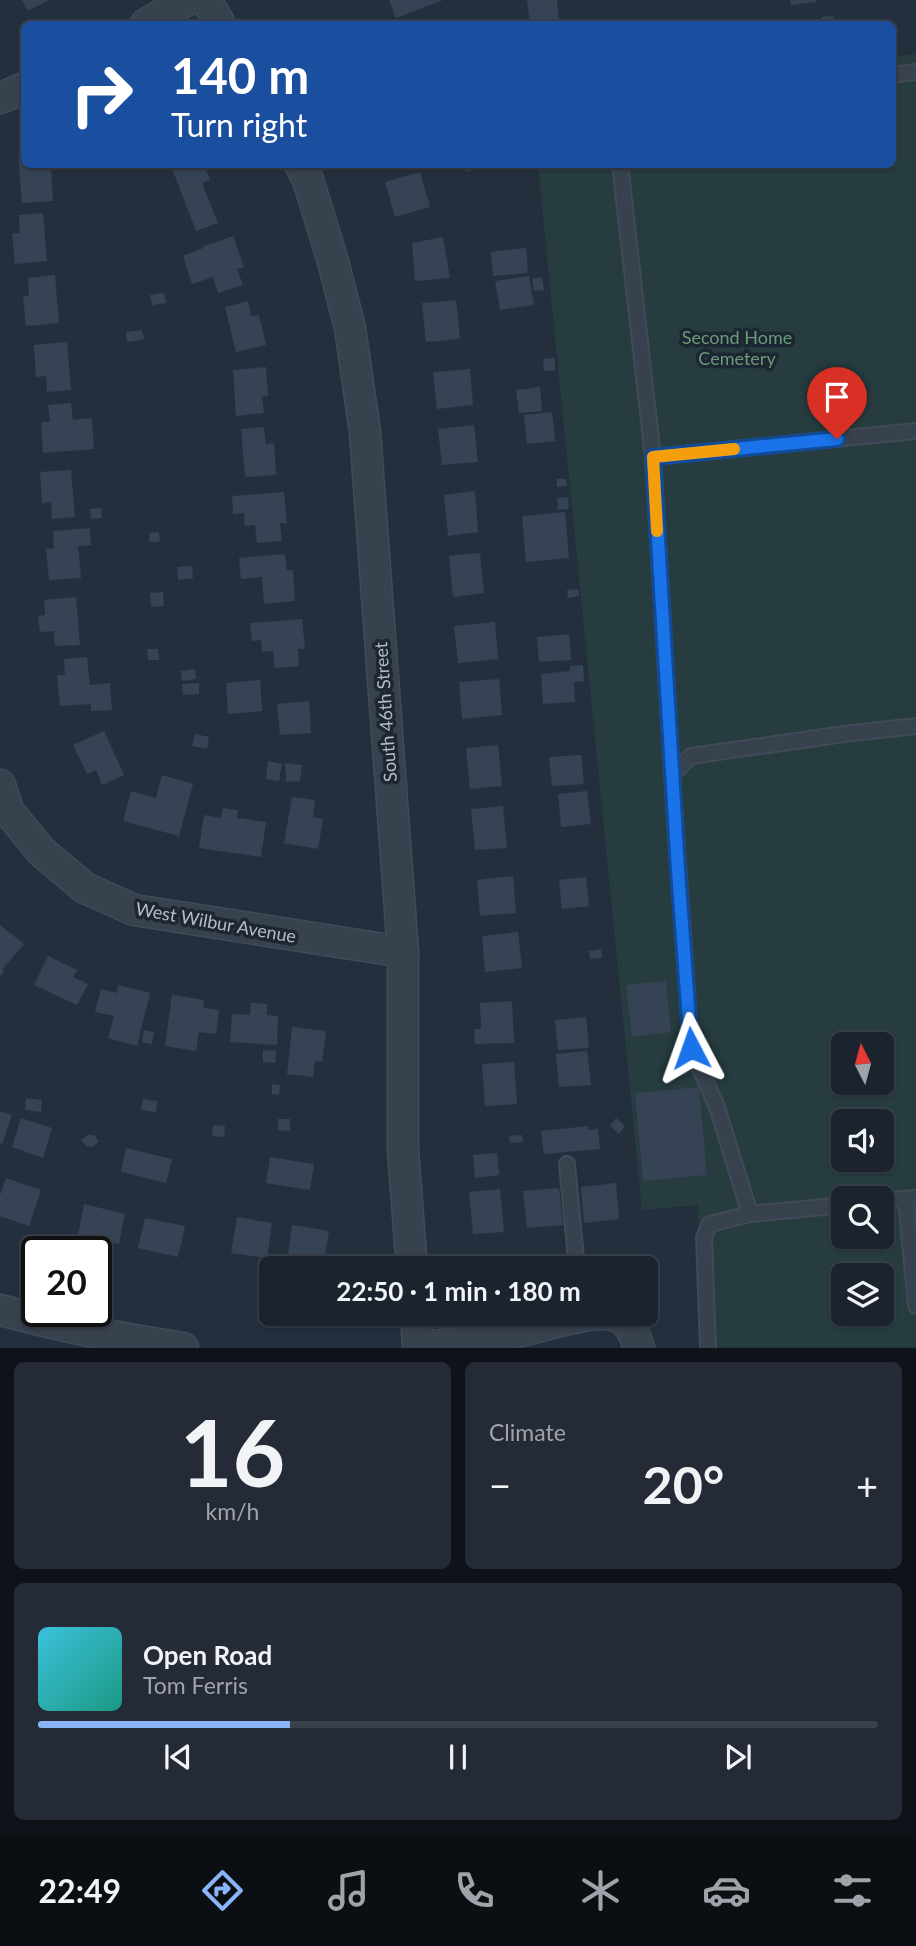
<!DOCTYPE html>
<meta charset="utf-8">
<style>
body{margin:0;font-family:Lato,sans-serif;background:#242b36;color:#f1f3f6;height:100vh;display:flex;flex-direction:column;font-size:26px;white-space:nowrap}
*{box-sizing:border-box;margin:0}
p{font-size:23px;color:#a0a4aa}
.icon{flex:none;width:38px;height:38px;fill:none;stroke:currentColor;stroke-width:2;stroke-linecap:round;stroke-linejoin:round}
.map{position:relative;height:1348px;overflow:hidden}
.sheet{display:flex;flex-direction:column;gap:14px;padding:14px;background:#0f1319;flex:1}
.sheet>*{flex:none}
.guide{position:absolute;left:21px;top:21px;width:875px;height:147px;border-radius:10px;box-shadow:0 2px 5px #0004,0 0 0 2px #39404a;background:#1a4fa0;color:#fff;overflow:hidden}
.needle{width:46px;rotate:354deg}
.fabs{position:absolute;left:831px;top:1032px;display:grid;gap:14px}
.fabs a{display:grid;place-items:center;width:63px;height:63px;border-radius:10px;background:#1b232e;box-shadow:0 2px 5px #0004,0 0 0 2px #39404a;font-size:35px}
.speed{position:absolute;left:21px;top:1236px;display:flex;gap:14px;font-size:35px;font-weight:700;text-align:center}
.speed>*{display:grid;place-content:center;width:91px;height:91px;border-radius:50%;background:#1b232e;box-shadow:0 2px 5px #0004,0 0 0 2px #39404a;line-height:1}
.speed .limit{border:4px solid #111;border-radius:10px;background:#fff;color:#111}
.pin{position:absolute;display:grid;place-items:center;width:60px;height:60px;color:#fff;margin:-72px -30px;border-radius:50% 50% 50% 0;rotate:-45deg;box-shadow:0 0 7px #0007}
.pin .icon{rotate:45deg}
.me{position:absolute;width:77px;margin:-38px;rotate:356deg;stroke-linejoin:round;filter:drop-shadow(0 0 5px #0008)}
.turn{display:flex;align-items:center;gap:24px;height:147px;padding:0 35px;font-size:32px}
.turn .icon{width:91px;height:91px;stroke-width:2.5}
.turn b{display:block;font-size:49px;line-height:60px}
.big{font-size:52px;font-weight:700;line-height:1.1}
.sheet .widget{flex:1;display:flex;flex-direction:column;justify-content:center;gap:10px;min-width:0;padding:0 24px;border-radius:10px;background:#242b36}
.sheet .dial{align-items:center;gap:0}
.dial b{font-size:91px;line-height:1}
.song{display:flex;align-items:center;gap:21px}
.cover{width:84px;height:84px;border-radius:10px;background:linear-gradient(135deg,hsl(190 70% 55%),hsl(170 70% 35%))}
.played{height:7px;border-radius:4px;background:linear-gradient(90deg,#8ab4f8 30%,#39404a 30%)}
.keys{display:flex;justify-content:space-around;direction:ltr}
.heat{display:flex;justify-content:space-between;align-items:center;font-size:38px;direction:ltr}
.sheet .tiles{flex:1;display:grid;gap:14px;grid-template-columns:1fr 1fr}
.widget:last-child{grid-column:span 2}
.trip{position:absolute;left:259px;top:1256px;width:399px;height:70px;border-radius:10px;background:#1b232e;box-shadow:0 2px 5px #0004,0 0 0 2px #39404a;font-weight:700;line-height:70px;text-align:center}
.tabs{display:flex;height:112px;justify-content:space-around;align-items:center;background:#0b0e12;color:#a0a4aa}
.tabs .icon{width:49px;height:49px}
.tabs .active{color:#8ab4f8}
.tabs b{font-size:32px;color:#f1f3f6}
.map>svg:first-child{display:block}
.green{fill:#263c3f;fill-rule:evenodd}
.building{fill:#364354}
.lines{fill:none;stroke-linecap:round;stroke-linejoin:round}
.service-casing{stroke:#414a57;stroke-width:18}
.minor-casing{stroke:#414a57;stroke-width:33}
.service{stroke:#38414e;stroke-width:14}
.minor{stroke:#38414e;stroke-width:30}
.route-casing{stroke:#114b97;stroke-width:18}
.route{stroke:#1a73e8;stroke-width:12}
.slow{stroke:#f59e0b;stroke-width:12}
.labels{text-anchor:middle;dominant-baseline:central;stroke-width:7;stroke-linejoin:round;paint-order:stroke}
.park-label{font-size:18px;fill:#6b9a76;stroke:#1d2633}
.street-label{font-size:18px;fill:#b4bcc9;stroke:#1d2633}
</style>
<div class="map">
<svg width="916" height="1348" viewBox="0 0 916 1348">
<rect width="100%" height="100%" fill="#242f3e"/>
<path class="green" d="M916,54V1347H699L698,1205L642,1210L538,165L892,164L893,57ZM844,1045H882V1083H844ZM844,1122H882V1160H844ZM844,1199H882V1237H844ZM844,1276H882V1314H844Z"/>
<g class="building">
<path d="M22,0H49L28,11Z"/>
<path d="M389,0H443L396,18Z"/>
<path d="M527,0H557L559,24H530Z"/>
<path d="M790,0H816V2L791,5Z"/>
<path d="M833,16L834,24H822V17Z"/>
<path d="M24,153V164H71V168L51,170L53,201L22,203L18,154Z"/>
<path d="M175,164H204L210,180L202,183L218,223L196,231L171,166Z"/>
<path d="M464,164H490V165L466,172Z"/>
<path d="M420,172L430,207L395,217L385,182Z"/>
<path d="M43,213L47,261L15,264L12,234L20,233L19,215Z"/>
<path d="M233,236L244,267L237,269L243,285L218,293L213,277L192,284L183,256L203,248L202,247Z"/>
<path d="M443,237L450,278L415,281L412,243Z"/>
<path d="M526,248L528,273L493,276L491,252Z"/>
<path d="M55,275L59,323L26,326L23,296H29L28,278Z"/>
<path d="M529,276L534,305L500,310L495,281Z"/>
<path d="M542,277L544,290L534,291L532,279Z"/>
<path d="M164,293L166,303L152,305L150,295Z"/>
<path d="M456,300L460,339L426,342L422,303Z"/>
<path d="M248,301L251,316L259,315L266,345L236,352L225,307Z"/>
<path d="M142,330L144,339L127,342L126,332Z"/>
<path d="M67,342L71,390L47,392L46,376L36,377L34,345Z"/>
<path d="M555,358V370L544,371L543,359Z"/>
<path d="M266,367L268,396L262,397L264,413L236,416L233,370Z"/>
<path d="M470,369L473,405L437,409L433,372Z"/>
<path d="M540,387L542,411L519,413L516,390Z"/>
<path d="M71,403L73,420L92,418L94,449L43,453L41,422H50L48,405Z"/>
<path d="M552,412L555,441L527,444L524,415Z"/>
<path d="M474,425L478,462L442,465L438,429Z"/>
<path d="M264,427L266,444L274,443L276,475L245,477L241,429Z"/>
<path d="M71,470L75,517L52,519L51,502L42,503L40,472Z"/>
<path d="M557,479H566L567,486L557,487Z"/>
<path d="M475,491L478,532L448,536L444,495Z"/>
<path d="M284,492L287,523H280L282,541L257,543L255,525L245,526L244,513L233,514L232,496Z"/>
<path d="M568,497L569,509L558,510L557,498Z"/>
<path d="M101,508L102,518L91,519L90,509Z"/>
<path d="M565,512L569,558L526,562L522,516Z"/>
<path d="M90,528L91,545L78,546L81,578L49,580L46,549L54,548L53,531Z"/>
<path d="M159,532L160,542H150L149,533Z"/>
<path d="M480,553L484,593L453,597L449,556Z"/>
<path d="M285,554L287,570H293L295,601L264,604L262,577L241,579L239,558Z"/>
<path d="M192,566L193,578L178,580L177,567Z"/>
<path d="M578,589L579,596L568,598L567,590Z"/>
<path d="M163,592L164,606L151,607L150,593Z"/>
<path d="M76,597L80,645L55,646L54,631L40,632L38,616L45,615L44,600Z"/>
<path d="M302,619L305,649H298L299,666L275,668L273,651L262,652L261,640L252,641L250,623Z"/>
<path d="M495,622L498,659L458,663L454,626Z"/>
<path d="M569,634L571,660L539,662L537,637Z"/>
<path d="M147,649H158L159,660H148Z"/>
<path d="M87,657L90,685L110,683L112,710L91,711V704L60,706L57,675H65L64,659Z"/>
<path d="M583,665L584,681L574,682L575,702L543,704L541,674L570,671V666Z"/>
<path d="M195,669L196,679L182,681L181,671Z"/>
<path d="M499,679L502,715L462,719L459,682Z"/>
<path d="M260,680L262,711L228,714L226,683Z"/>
<path d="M199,683V694L183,695L182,684Z"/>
<path d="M309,701L311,733L280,735L277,704Z"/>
<path d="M104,731L124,775L102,785L96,770L87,774L73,745Z"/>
<path d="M195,734L209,737L207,749L192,746Z"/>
<path d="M498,745L502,786L470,789L466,748Z"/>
<path d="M581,755L584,784L552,786L549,757Z"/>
<path d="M268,761L282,764L279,781L266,779Z"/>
<path d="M285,763L302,765L300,781L286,782Z"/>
<path d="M162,775L193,784L179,836L123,821L131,791L156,798Z"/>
<path d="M587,791L591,824L561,827L558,794Z"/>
<path d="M292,797L315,800L313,817L323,819L318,849L284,843Z"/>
<path d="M503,806L507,848L475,850L471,809Z"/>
<path d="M223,808L238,810L237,818L266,822L261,857L199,848L204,815L221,818Z"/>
<path d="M513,876L516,913L480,916L477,880Z"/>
<path d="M586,877L589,906L562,909L559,880Z"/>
<path d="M0,925L24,944L2,970L4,972L0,977Z"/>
<path d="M518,932L522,968L485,972L482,936Z"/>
<path d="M601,949L602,958L590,959L589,951Z"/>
<path d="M48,956L77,970L73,977L88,984L77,1005L34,985Z"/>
<path d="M666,981L671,1032L632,1037L626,985Z"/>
<path d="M118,985L150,993L137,1046L108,1038L114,1016L95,1012L101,989L117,993Z"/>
<path d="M172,995L204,1000L203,1008L219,1010L216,1034L199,1032L196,1051L165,1046Z"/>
<path d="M512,1001L514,1043L475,1044L474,1029H481L480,1003Z"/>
<path d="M251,1003L267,1004V1015L278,1016L277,1045L230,1042L232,1014L250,1015Z"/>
<path d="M586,1017L589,1048L558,1050L555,1020Z"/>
<path d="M292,1027L326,1031L322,1062L315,1061L313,1077L287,1074Z"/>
<path d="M144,1030L154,1032L152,1044L142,1042Z"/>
<path d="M263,1050L276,1051L275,1063L263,1062Z"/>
<path d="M587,1051L591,1085L559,1087L556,1054Z"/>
<path d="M514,1062L517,1104L485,1106L482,1064Z"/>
<path d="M272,1084L280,1085L279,1095L272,1094Z"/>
<path d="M699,1087L707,1175L643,1181L635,1093Z"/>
<path d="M26,1098L42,1100L41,1112L25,1110Z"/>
<path d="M143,1099L157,1101L156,1112L141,1110Z"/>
<path d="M0,1111L12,1115L2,1144L0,1143Z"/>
<path d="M21,1118L52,1128L43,1158L12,1147Z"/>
<path d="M616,1118L625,1126L619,1134L610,1126Z"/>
<path d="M278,1119H290V1131L278,1130Z"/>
<path d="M213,1125L225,1126L224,1137L212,1136Z"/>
<path d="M588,1126V1130L598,1129L600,1149L544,1154L541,1131Z"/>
<path d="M88,1135H94L99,1142L92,1147L86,1146L81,1140Z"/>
<path d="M522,1135L523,1142L510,1143L509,1136Z"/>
<path d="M126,1148L172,1159L166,1183L121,1172Z"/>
<path d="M497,1153L499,1175L475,1178L473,1155Z"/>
<path d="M270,1157L314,1164L310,1190L266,1183Z"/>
<path d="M6,1178L41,1190L29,1226L0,1216V1195Z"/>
<path d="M616,1183L619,1219L584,1223L581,1187Z"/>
<path d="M559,1188L563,1225L527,1228L523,1191Z"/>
<path d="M500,1189L504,1232L473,1234L469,1192Z"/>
<path d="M84,1204L125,1214L119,1244L78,1235Z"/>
<path d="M237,1217L272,1223L267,1258L231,1253Z"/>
<path d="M145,1218L185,1226L178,1257L138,1248Z"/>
<path d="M292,1225L329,1231L323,1268L287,1262Z"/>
</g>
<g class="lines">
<g class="service-casing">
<g id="service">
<path d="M892,75L916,72"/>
<path d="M620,164L653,457"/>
<path d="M672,775L653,457L916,431"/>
<path d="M567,1164L577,1269"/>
<path d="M906,1199L916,1306"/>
<path d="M882,1201L916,1198"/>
<path d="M750,1214L717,1107L691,1048L672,775L691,756L844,734L916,726"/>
<path d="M708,1348L704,1237L710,1224L750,1214L844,1205"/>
</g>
</g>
<g class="minor-casing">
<g id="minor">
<path d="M206,0L220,24"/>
<path d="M146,24L187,0"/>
<path d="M0,98L24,88"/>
<path d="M300,164L308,180L332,258L350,328L365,432L403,952V1150L412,1269"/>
<path d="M0,785L9,812L42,852L85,888L134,910L403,952"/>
<path d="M0,1310C60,1326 121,1339 183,1348"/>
<path d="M416,1314L418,1348"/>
<path d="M420,1348C452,1343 485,1339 517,1332C543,1327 589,1310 613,1315C628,1318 635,1334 639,1348"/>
</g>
</g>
<use href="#service" class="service"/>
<use href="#minor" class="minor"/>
</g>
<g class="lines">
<g class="route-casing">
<path id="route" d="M691,1048L678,870L653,457L837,439"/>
</g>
<use href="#route" class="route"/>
<path class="slow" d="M657,531L653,457L734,449"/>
</g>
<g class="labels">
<g class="park-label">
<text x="737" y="337">Second Home<tspan x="737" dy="21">Cemetery</tspan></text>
</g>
<g class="street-label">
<text transform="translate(385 712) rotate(-94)">South 46th Street</text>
<text transform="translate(216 922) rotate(10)">West Wilbur Avenue</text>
</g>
</g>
</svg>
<div class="fabs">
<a><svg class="needle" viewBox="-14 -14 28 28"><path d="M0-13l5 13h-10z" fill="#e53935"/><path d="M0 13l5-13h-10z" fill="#a0a4aa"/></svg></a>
<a><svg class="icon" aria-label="sound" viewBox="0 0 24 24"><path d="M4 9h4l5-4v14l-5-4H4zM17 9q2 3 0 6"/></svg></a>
<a><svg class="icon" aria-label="search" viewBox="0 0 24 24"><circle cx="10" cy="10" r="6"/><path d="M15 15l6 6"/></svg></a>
<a><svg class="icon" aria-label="layers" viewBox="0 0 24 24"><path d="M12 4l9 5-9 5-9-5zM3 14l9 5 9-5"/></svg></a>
</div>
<div class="speed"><div class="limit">20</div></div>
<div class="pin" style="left:837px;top:439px;background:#d93025"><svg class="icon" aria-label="arrive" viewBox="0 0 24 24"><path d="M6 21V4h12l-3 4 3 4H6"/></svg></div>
<svg class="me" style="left:691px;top:1048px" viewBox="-20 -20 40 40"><path d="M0-17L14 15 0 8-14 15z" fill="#1a73e8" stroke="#fff" stroke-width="4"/></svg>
<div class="trip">22:50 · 1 min · 180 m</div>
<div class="guide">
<div class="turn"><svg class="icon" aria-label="right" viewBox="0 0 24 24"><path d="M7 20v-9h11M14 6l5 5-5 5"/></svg><div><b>140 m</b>Turn right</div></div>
</div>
</div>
<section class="sheet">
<div class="tiles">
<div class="widget dial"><b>16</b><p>km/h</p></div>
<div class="widget"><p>Climate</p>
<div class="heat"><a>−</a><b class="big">20°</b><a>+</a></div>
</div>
<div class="widget">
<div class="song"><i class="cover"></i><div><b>Open Road</b><p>Tom Ferris</p></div></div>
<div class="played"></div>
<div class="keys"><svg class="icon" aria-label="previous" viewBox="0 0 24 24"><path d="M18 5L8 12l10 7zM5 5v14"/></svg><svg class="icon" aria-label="pause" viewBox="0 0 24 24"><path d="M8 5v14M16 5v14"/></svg><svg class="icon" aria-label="next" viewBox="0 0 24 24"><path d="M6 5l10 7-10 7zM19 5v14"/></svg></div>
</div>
</div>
</section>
<nav class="tabs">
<b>22:49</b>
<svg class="icon active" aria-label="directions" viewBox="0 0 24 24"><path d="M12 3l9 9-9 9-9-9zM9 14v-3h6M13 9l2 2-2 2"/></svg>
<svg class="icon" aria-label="music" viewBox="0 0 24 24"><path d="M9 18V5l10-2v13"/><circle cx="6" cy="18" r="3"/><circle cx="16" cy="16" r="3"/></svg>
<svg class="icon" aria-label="phone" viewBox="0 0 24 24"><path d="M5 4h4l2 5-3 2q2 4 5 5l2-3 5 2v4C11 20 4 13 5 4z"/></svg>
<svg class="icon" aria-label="climate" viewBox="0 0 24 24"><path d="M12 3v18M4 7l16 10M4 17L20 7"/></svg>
<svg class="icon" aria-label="car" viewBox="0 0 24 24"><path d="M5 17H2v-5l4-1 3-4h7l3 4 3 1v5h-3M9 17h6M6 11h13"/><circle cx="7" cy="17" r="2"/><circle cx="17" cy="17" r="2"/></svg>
<svg class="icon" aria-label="filters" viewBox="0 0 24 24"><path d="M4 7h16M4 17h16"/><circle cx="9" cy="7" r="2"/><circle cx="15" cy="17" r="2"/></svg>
</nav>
